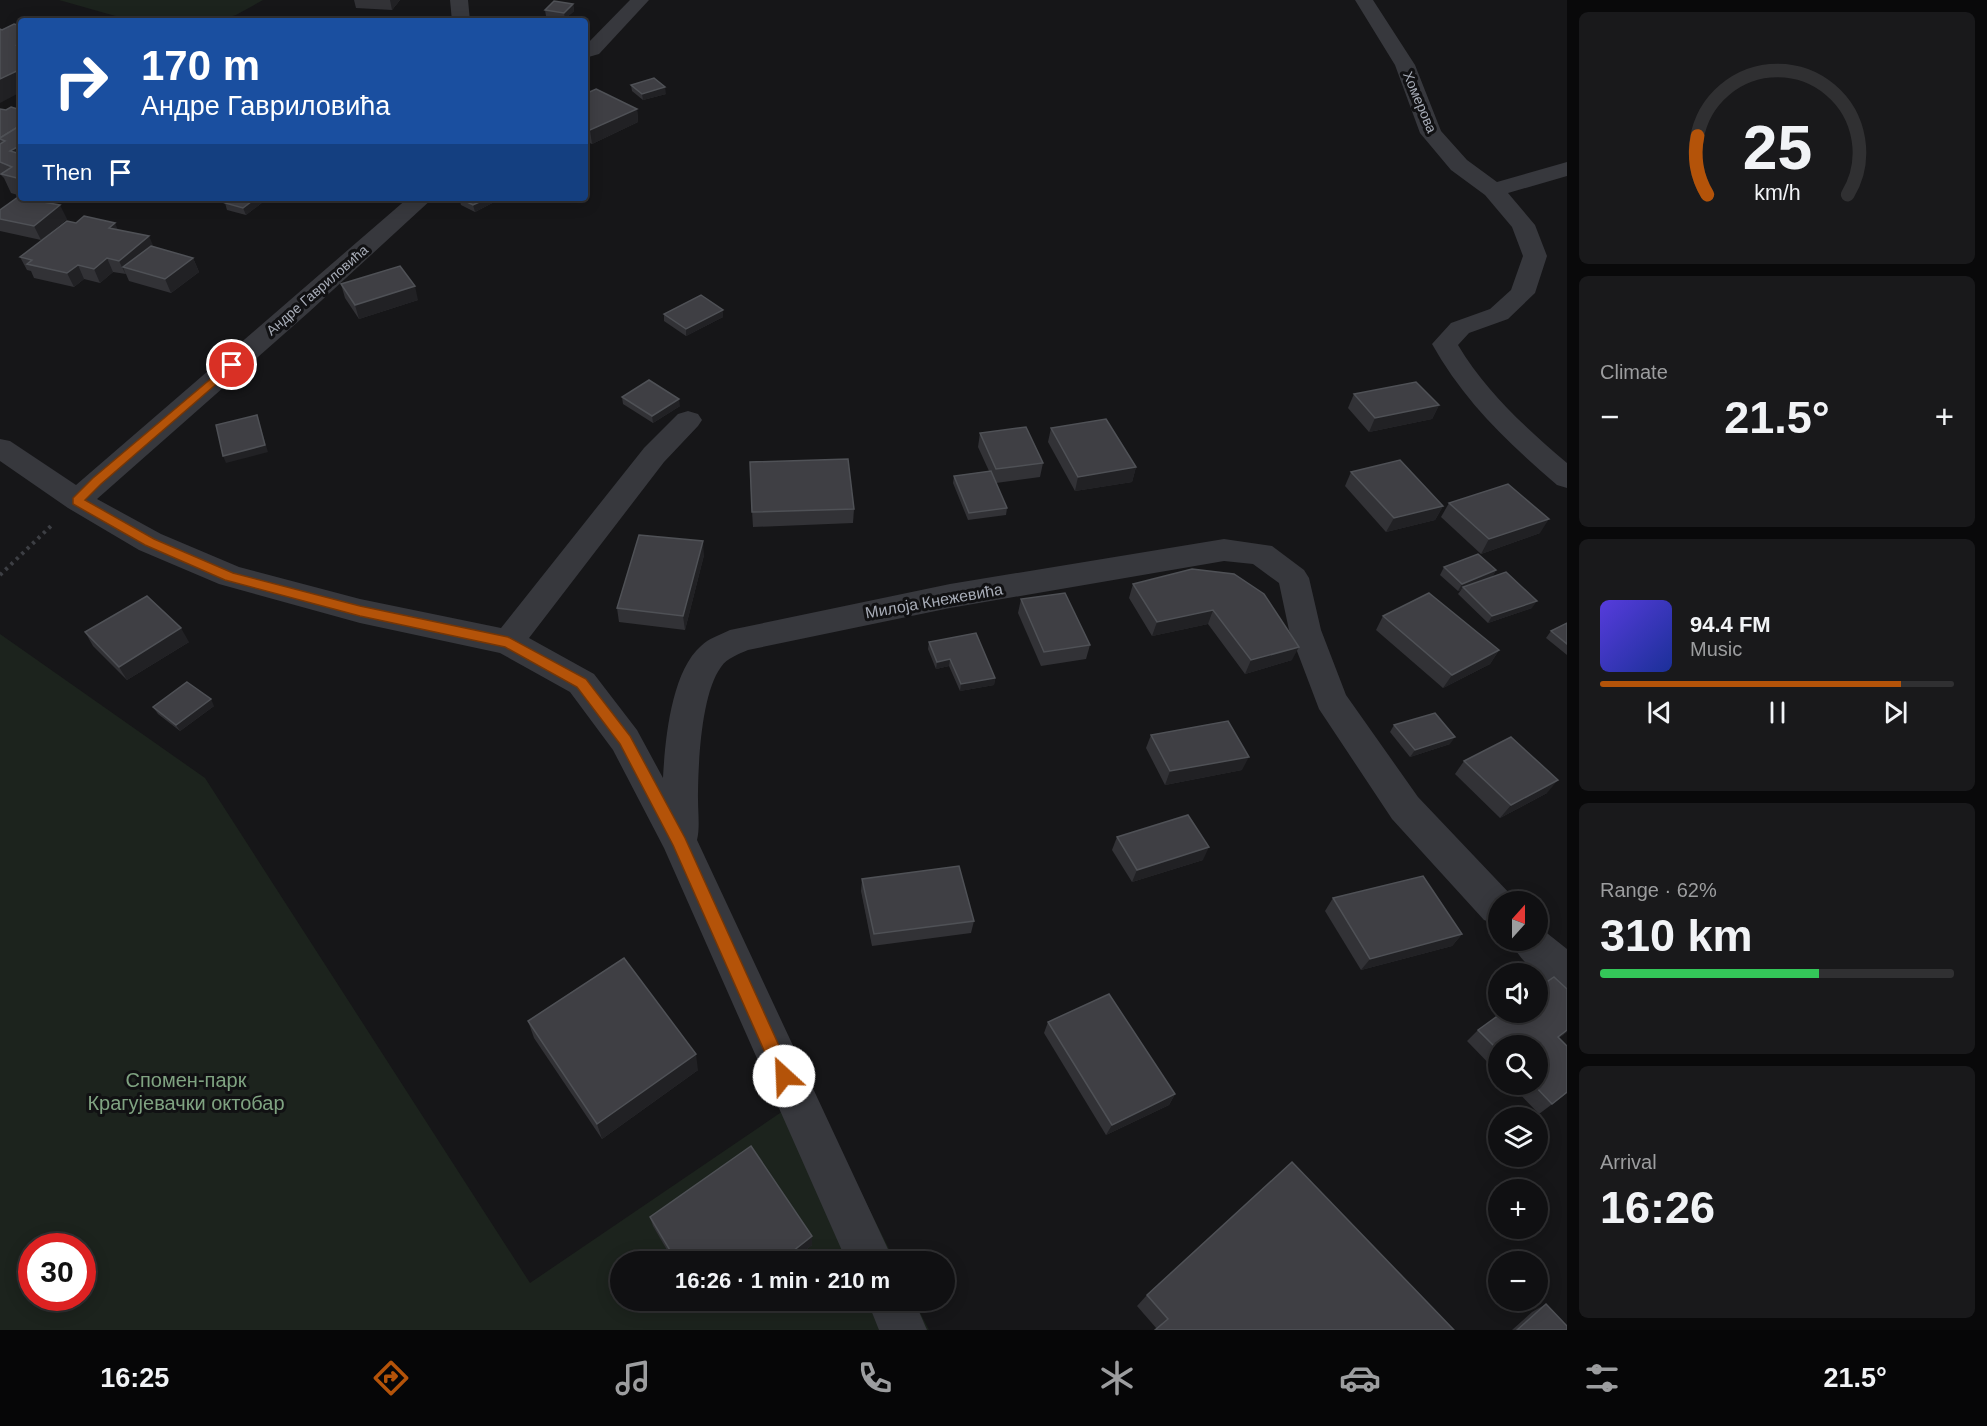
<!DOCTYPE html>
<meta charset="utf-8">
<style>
body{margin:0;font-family:Arial,sans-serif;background:#19191b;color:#f1f3f6;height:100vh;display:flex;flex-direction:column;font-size:22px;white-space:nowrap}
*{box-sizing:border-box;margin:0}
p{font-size:20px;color:#9c9d9f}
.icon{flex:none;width:33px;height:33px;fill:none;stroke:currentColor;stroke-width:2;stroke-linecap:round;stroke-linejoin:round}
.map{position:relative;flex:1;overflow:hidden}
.panel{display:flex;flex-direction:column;gap:12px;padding:12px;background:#09090a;width:420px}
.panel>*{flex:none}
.hud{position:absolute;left:18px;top:18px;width:570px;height:183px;border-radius:6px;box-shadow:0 3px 15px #0003,0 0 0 2px #303032;background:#1a4fa0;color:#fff;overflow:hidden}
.needle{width:39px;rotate:21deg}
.tools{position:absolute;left:1488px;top:891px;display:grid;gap:12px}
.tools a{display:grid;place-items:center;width:60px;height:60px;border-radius:50%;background:#101012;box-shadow:0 3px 15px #0003,0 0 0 2px #303032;font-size:30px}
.speed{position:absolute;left:18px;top:1233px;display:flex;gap:12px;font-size:30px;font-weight:700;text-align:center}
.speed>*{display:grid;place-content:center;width:78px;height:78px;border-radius:50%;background:#101012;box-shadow:0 3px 15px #0003,0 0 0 2px #303032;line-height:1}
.speed .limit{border:9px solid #d22;background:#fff;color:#111}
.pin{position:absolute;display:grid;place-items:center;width:51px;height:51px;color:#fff;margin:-26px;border:3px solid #fff;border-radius:50%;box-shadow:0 2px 6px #0007}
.me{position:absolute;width:66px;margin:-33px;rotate:335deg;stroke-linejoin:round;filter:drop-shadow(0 0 4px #0008)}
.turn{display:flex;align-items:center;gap:21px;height:126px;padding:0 24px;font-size:27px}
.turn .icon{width:78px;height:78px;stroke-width:2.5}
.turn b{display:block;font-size:42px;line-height:51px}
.then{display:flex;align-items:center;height:57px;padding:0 24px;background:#0003;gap:12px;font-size:22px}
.big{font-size:45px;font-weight:800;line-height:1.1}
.panel .widget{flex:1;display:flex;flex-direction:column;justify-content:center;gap:9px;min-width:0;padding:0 21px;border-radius:9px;background:#19191b}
.panel .dial{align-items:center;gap:0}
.dial svg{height:156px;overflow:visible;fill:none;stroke:#303032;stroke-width:7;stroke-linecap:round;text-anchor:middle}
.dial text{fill:#f1f3f6;stroke:none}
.song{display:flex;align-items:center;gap:18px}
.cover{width:72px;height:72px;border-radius:9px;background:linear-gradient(135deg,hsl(250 70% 55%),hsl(230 70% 35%))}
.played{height:6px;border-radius:3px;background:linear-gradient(90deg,#b45309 85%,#303032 85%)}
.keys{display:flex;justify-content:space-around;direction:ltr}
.heat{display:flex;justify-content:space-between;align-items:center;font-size:33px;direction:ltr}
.charge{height:9px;border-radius:4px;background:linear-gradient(90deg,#34c759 62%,#303032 0)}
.trip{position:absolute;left:610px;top:1251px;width:345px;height:60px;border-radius:30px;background:#101012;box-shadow:0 3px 15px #0003,0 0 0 2px #303032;font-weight:800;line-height:60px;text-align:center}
.tab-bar{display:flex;height:96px;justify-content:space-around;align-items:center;background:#060607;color:#9c9d9f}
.tab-bar .icon{width:42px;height:42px}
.tab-bar .active{color:#b45309}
.tab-bar b{font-size:27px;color:#f1f3f6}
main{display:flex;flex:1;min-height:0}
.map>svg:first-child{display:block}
.green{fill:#1c231d;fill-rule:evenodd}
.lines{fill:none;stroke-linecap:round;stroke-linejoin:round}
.path{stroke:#3d3f44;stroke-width:4;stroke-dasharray:3 4.5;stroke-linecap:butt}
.minor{fill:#37383d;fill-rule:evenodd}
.wall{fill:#323236}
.shaded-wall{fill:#212124}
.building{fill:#3f3f44;stroke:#4f5156;stroke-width:1.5}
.route{fill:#b45309;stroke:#753606;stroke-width:1.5}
.labels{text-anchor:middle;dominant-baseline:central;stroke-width:6;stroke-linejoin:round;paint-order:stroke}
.far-street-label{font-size:14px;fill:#a8adb8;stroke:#111113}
.street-label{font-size:16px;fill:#a8adb8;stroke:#111113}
.near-park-label{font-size:20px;fill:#7fa381;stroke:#111113}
</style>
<main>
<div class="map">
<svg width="1567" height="1330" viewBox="0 0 1567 1330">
<rect width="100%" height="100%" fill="#161618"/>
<g class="green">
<path d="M59,0H263L236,15L216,21H133Z"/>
<path d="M0,634L205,778L530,1283L811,1092L895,1261L621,1262V1300L914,1301L929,1330H0ZM32,1246H82V1298H32Z"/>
</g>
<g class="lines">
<path class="path" d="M0,575L53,524"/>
<g class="minor">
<path d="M450,0H468L470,21H452Z"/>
<path d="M630,0H649L599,54L585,58V46Z"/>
<path d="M1355,0H1373L1415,65L1441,131L1467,160L1497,182L1567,162V176L1508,193L1535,225L1547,256L1535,293L1508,319L1469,333L1458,345C1486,392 1526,428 1567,463V488L1557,485C1508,443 1463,400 1432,344L1451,323L1490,309L1511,290L1523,256L1512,227L1485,195L1451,170L1420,133L1395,65Z"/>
<path d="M408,198H433L309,312L97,499L161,534L239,567L360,599L501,628L644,448L678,414L688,411L698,414L702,420L698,426L664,462L529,638L594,674L637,730L663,778C665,741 671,672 701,646C709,638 720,635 730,630L950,584L1224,539L1272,546L1304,570L1309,578L1321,630L1346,695L1418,797L1512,896L1514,902H1498V925L1484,920L1392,819L1319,709L1289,630L1279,583L1253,564L1224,561L950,608L748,650C739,654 727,658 721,667C701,694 698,765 698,799C698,812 700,828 697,840L894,1262H847L664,848L613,750L570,692L500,653L360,623L219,584L139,550L68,508L0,461V439L10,441L76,485Z"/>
<path d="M1538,926L1567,949V992C1545,984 1520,962 1510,940H1538Z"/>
<path d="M867,1300H914L927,1330H879Z"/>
</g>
</g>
<g class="wall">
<path d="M354,0H400L392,10L356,8Z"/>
<path d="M573,4L574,11L565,19L546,16L545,10Z"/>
<path d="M631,85L666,94L643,100L632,91Z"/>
<path d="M585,94L637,109L638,122L592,144L585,141Z"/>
<path d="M0,109L6,110H21V196L11,193L4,178L0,174Z"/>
<path d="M264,198H282L277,202Z"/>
<path d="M459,198H502L475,212L461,205Z"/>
<path d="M263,202L246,215L227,210L225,203Z"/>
<path d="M0,210L67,219L41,240L0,231Z"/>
<path d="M76,223L118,230L154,247L193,258L199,272L171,293L129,281L126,274L113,272L100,283L84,279L74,287L34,278L31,271L27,270L20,257Z"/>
<path d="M341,284L418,300L359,319L345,298Z"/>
<path d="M723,310V317L686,336L664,321V314Z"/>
<path d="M1354,394L1439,405L1432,419L1369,432L1348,408Z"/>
<path d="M622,397L680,406L653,423L623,404Z"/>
<path d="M1051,428L1136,467L1132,482L1075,491L1048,442Z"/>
<path d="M980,433L1043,463L1040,477L996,483L1007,508L1006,515L968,520L953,483L954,476L989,471L978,447Z"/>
<path d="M1351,472L1443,506L1435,520L1386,532L1345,486Z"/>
<path d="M750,477L854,509L853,523L753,527Z"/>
<path d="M1449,503L1540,533L1481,554L1441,517Z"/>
<path d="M704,555L685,630L619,622L617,608Z"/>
<path d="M1444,567L1496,570L1492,577L1532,608L1488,623L1458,594L1461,590L1458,591L1440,575Z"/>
<path d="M1234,574L1292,660L1245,674L1208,624L1152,636L1129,598L1133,584Z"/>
<path d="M1021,599L1090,645L1086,659L1041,666L1018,613Z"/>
<path d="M1383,616L1499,650L1490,664L1443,688L1376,630Z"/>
<path d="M1567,623V655L1546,638L1551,631Z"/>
<path d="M85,632L189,642L127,680L93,646Z"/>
<path d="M929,642L995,678L994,685L960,691L949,666L936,669L928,649Z"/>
<path d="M214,706L180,731L158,714L153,707Z"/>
<path d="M1394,725L1450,744L1410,757L1390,732Z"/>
<path d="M1151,735L1242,770L1165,785L1146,748Z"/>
<path d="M1464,761L1547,793L1500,818L1455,774Z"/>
<path d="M1117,837L1203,860L1132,882L1112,850Z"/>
<path d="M862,879L974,921L971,933L872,946L861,891Z"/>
<path d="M1333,898L1462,934L1452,946L1361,970L1325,911Z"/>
<path d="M1567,989V1032L1559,1038L1567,1093L1539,1114L1510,1084H1538L1498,1046V1073L1467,1041L1478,1030Z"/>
<path d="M528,1021L698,1070L602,1139L534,1038Z"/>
<path d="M1048,1022L1175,1094L1169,1105L1106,1135L1044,1033Z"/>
<path d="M650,1217L812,1245L790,1262H674L653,1226Z"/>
<path d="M1147,1295L1454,1330L1157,1329L1137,1306Z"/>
<path d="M1546,1304L1567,1330H1512L1532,1312Z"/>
</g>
<g class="shaded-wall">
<path d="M390,0H400L392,10Z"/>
<path d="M573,4L574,11L565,19L564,13Z"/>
<path d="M21,69V92L0,103V79Z"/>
<path d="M665,87L666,94L643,100L642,94Z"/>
<path d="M637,109L638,122L592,144L590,130Z"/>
<path d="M20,145L21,147V170L10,151Z"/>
<path d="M256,198H261L263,202L246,215L243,208Z"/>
<path d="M488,198H502L475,212L473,205Z"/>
<path d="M60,205L67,219L41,240L34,226Z"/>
<path d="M115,223L121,237L109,228Z"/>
<path d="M149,236L155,250L123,267L126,275L119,261Z"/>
<path d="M107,258L113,272L100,283L94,269Z"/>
<path d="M193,258L199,272L171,293L165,279Z"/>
<path d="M78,265L84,279L74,287L67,273Z"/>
<path d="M415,286L418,300L359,319L355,305Z"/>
<path d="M723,310V317L686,336V329Z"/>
<path d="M679,399L680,406L653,423L652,416Z"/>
<path d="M1439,405L1432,419L1369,432L1375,418Z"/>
<path d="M257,415L268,452L226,463L223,456Z"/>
<path d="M1136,467L1132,482L1075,491L1078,477Z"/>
<path d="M1443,506L1435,520L1386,532L1394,518Z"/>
<path d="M1549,519L1540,533L1481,554L1489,539Z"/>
<path d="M703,541L704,555L685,630L683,616Z"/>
<path d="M1496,570L1492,578L1463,587L1461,590L1458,591L1462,584Z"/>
<path d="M1537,601L1532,608L1488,623L1492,616Z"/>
<path d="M1213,610L1208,624L1152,636L1157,622Z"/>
<path d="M181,628L189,642L127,680L119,667Z"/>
<path d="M1299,647L1292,660L1245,674L1251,660Z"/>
<path d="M1499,650L1490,664L1443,688L1452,675Z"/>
<path d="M950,659L949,666L936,669L937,662Z"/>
<path d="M995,678L994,685L960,691L961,684Z"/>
<path d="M211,699L214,706L180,731L176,725Z"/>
<path d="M1455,737L1450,744L1410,757L1415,750Z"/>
<path d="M1249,757L1242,770L1165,785L1170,771Z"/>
<path d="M1558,780L1547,793L1500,818L1511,805Z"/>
<path d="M1209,847L1203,860L1132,882L1137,870Z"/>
<path d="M1462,934L1452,946L1361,970L1370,959Z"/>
<path d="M1567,1030V1032L1545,1048L1558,1037Z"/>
<path d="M696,1054L698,1070L602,1139L597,1124Z"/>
<path d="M1175,1094L1169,1105L1106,1135L1112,1125Z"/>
<path d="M812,1236V1245L790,1262H779Z"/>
<path d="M747,1257L748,1262H741Z"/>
</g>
<g class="building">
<path d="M554,1L573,4L564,13L545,10Z"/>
<path d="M14,24L21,26V43L17,45L21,46V69L0,79V29L2,30Z"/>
<path d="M654,78L665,87L642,94L631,85Z"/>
<path d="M596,89L637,109L590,130L585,128V94Z"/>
<path d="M11,107L21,110V125L0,138V109L6,110Z"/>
<path d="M21,125V145L10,151L21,154V179L1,174L12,167L0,162V144L5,141L0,139V138Z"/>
<path d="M18,197L21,198L60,205L34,226L0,219V210Z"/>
<path d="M231,198H256L243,208L225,203Z"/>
<path d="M459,198H488L473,205Z"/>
<path d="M84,216L115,223L109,228L149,236L119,261L107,258L94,269L78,265L67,273L27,264L32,260L20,257L67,221L76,223Z"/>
<path d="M151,246L193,258L165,279L123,267Z"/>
<path d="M400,266L415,286L355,305L341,284Z"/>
<path d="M701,295L723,310L686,329L664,314Z"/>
<path d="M649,380L679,399L652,416L622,397Z"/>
<path d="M1416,382L1439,405L1375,418L1354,394Z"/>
<path d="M257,415L265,445L223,456L216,425Z"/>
<path d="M1106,419L1136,467L1078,477L1051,428Z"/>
<path d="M1026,427L1043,463L996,469L980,433Z"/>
<path d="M848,459L854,509L752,512L750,462Z"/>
<path d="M1400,460L1443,506L1394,518L1351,472Z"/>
<path d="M991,471L1007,508L969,513L954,476Z"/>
<path d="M1508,484L1549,519L1489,539L1449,503Z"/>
<path d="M639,535L703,541L683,616L617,608Z"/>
<path d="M1478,554L1496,570L1462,584L1444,567Z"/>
<path d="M1192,569L1234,574L1264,594L1299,647L1251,660L1213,610L1157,622L1133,584Z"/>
<path d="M1506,572L1537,601L1492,616L1463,587Z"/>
<path d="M1065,593L1090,645L1044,652L1021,599Z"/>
<path d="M1429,593L1499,650L1452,675L1383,616Z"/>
<path d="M147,596L181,628L119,667L85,632Z"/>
<path d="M1567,623V644L1551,631Z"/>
<path d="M976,633L995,678L961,684L950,659L937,662L929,642Z"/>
<path d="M187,682L211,699L176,725L153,707Z"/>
<path d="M1435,713L1455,737L1415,750L1394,725Z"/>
<path d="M1228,721L1249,757L1170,771L1151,735Z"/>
<path d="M1511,737L1558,780L1511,805L1464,761Z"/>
<path d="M1188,815L1209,847L1137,870L1117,837Z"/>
<path d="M959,866L974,921L874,934L862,879Z"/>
<path d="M1423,876L1462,934L1370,959L1333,898Z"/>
<path d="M624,958L696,1054L597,1124L528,1021Z"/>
<path d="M1554,977L1567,989V1030L1558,1037L1567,1046V1092L1552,1104L1533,1084H1538V1046H1498V1050L1478,1030L1503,1012H1538V988Z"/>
<path d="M1109,994L1175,1094L1112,1125L1048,1022Z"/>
<path d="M751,1146L812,1236L779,1262H750L747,1257L741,1262H677L650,1217Z"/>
<path d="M1292,1162L1454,1330H1155L1168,1319L1147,1295Z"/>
<path d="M1546,1304L1567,1326V1330H1517Z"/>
</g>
<path class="route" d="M232,361L236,362V367L101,484L85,500L154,539L233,573L360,606L508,637L586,679L630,736L685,838L790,1070L793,1076L790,1082L784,1084L778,1082L673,845L620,744L577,687L505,647L360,616L225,580L145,545L73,504V498L93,478Z"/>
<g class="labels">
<g class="far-street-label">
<text transform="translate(1420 102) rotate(67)">Хомерова</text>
<text transform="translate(317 290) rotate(-41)">Андре Гавриловића</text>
</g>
<g class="street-label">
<text transform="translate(934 601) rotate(-10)">Милоја Кнежевића</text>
</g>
<g class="near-park-label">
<text x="186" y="1080">Спомен-парк<tspan x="186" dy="23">Крагујевачки октобар</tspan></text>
</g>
</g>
</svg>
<div class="tools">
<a><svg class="needle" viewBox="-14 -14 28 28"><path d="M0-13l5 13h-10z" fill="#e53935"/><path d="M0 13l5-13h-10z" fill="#9c9d9f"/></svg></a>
<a><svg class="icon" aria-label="sound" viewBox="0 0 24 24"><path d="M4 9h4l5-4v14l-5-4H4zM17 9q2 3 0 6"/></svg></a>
<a><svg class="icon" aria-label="search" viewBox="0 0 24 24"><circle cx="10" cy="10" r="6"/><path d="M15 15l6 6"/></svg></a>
<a><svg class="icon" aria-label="layers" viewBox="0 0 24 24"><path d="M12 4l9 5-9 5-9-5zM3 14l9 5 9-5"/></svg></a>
<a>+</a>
<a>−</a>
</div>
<div class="speed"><div class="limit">30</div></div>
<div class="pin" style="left:232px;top:365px;background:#d93025"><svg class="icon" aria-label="arrive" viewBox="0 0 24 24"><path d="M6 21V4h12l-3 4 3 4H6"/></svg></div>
<svg class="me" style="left:784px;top:1076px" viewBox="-20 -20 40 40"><circle r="19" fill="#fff"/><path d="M0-13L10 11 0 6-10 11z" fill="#b45309"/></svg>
<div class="trip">16:26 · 1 min · 210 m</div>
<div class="hud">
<div class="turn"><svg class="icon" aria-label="right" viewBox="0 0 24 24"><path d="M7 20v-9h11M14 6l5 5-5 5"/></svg><div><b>170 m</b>Андре Гавриловића</div></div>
<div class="then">Then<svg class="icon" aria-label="arrive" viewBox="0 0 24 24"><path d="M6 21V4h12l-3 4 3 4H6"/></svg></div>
</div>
</div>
<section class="panel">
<div class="widget dial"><svg viewBox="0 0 100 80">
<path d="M14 69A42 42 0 1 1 86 69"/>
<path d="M14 69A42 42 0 0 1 9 39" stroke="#b45309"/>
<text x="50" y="56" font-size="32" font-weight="700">25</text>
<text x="50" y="72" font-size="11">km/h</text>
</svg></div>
<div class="widget"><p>Climate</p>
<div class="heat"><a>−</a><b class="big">21.5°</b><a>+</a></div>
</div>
<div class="widget">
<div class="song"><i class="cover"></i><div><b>94.4 FM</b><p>Music</p></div></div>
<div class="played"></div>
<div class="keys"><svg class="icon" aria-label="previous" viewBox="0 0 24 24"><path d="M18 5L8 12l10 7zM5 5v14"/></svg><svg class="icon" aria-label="pause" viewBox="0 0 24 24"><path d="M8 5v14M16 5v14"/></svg><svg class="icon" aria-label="next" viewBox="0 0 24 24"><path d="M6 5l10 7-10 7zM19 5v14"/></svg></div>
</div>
<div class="widget"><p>Range · 62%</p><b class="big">310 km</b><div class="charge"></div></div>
<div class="widget"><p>Arrival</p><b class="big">16:26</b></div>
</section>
</main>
<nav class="tab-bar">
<b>16:25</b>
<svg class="icon active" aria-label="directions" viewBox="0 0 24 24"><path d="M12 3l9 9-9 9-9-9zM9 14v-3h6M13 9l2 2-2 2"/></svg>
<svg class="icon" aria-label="music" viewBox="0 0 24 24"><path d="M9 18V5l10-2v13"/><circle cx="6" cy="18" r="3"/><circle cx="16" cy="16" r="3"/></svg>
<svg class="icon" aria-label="phone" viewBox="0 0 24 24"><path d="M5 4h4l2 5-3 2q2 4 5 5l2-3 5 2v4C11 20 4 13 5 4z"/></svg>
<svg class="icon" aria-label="climate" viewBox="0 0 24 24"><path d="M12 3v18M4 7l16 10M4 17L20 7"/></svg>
<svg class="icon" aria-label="car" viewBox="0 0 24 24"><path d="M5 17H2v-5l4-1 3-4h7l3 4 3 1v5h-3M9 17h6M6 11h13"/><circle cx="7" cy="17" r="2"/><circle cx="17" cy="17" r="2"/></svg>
<svg class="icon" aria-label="filters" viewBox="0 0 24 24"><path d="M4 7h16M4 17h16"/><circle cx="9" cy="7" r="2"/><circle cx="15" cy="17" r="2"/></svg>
<b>21.5°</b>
</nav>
